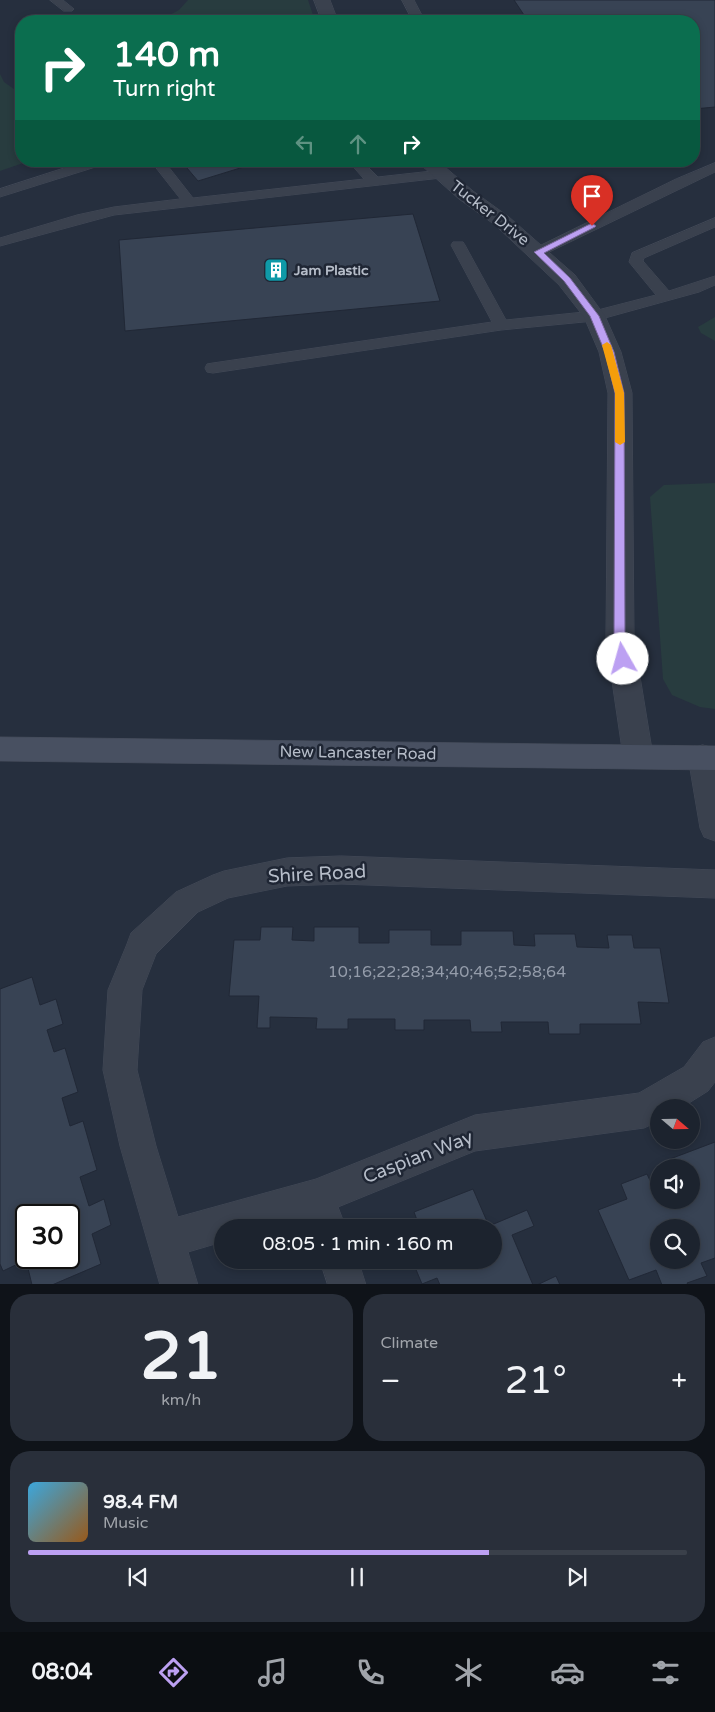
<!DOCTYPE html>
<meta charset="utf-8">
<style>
body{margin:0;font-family:"Varela Round",sans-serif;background:#292f3a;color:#f1f3f6;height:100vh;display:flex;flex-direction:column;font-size:19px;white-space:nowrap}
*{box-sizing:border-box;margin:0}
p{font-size:16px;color:#a0a4aa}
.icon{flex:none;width:28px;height:28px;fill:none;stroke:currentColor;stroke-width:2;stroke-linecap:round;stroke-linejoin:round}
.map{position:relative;height:1284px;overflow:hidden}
.details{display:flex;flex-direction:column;gap:10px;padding:10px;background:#0f1319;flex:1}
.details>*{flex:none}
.top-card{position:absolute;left:15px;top:15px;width:685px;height:152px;border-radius:20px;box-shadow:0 2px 8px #0003,0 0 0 1px #3a404a;background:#0b6e4f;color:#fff;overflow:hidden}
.needle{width:32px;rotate:110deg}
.tools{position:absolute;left:650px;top:1099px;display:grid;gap:10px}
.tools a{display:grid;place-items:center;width:50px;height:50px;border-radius:50%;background:#1c232e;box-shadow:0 2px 8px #0003,0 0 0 1px #3a404a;font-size:25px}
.speed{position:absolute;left:15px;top:1204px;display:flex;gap:10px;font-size:25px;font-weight:700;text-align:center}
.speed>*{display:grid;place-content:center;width:65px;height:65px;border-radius:50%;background:#1c232e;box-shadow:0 2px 8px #0003,0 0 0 1px #3a404a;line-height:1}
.speed .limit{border:2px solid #111;border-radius:8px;background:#fff;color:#111}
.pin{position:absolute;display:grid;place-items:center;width:42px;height:42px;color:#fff;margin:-51px -21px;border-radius:50% 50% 50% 0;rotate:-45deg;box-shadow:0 0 5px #0007}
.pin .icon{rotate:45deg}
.me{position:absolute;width:55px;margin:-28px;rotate:353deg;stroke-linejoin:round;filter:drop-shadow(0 0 4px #0008)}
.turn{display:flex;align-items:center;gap:18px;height:105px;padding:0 15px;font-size:22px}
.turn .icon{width:65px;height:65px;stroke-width:2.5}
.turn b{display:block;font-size:35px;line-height:42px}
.lanes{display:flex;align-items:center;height:48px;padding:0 15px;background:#0003;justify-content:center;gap:25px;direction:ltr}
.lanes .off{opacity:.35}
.big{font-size:38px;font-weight:600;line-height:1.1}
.details .tile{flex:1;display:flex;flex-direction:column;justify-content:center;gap:8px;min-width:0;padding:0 18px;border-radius:20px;background:#292f3a}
.details .dial{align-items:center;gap:0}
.dial b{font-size:65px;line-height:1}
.song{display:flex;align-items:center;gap:15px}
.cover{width:60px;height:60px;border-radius:8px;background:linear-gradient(135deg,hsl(200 70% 55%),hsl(30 70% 35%))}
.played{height:5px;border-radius:2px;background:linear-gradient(90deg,#bca0f2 70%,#3a404a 70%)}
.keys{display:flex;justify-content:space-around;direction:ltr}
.heat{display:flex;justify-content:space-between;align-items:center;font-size:28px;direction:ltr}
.details .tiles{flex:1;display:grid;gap:10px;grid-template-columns:1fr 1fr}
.tile:last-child{grid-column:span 2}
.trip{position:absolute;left:214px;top:1219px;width:288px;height:50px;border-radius:25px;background:#1c232e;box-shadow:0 2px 8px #0003,0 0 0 1px #3a404a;font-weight:600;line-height:50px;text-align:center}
.tab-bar{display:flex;height:80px;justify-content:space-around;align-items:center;background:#0b0e12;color:#a0a4aa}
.tab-bar .icon{width:35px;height:35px}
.tab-bar .active{color:#bca0f2}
.tab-bar b{font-size:22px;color:#f1f3f6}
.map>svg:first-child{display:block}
.green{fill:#283c3f}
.building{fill:#384354;stroke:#212836;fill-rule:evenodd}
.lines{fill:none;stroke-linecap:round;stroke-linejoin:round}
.lane-casing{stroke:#434a58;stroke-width:1}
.street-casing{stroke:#434a58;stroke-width:1}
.secondary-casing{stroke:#434a58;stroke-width:1}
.lane{fill:#3a414e;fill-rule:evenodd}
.street{fill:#3a414e;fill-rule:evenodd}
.secondary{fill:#485061;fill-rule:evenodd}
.route{fill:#bca0f2;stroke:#7a689d}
.slow{fill:#f59e0b}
.labels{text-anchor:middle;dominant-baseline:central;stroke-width:5;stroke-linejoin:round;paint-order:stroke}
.far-poi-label{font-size:14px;font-weight:bold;fill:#b6bdc9;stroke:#1f2634;text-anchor:start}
.street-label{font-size:16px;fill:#b6bdc9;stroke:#1f2634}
.near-number-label{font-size:16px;fill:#949caa}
.near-street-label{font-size:19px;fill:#b6bdc9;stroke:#1f2634}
</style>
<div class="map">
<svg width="715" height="1285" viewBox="0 0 715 1285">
<rect width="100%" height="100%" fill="#262f3e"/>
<g class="green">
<path d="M188,0H308L315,21H158L179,10Z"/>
<path d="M0,74L4,82L21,94V161H29L0,171Z"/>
<path d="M715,317V341L701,333L698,327Z"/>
<path d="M715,483V709L700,707L672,695L663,679L650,497L664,485Z"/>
</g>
<g class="building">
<path d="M514,0H715V107L694,109V21H528Z"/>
<path d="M181,161H263L198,181Z"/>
<path d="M413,214L440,301L125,331L119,240Z"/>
<path d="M261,927H293L292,940L314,941V927H359V943H389V930H431V945H461V931H513L514,945L535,946L534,934H575L577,947L609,948L607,935H632L634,948H660L669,1003L638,1002L641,1024H580V1034H549L548,1022H501L502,1032H471L470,1020H424V1030H395V1019H348V1029H316L317,1018L270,1017V1028H257L259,996H229L234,940H260Z"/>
<path d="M32,977L40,1005L56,999L63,1024L47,1030L54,1052L65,1048L78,1092L62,1098L70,1126L83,1121L97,1170L80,1177L89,1206L104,1199L111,1225L92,1234L101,1264L52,1285H32L26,1260L3,1271L0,1264V989ZM26,1215H69V1258H26Z"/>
<path d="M715,1142V1258L701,1263L707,1276L687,1283L688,1285H662L656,1270L629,1280L598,1210L627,1199L621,1184L647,1174L653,1187L659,1185V1200H691V1168H673L670,1159ZM659,1228H691V1260H659Z"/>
<path d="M473,1189L489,1226L527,1210L534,1226L512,1235L533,1285H440L437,1278L422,1284L412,1260H492V1228H420L414,1212Z"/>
<path d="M556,1276L560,1285H537Z"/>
</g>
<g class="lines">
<g class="lane-casing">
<g id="lane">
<path d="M50,0H63L74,9L72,11H64Z"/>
<path d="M402,0H414L425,21H413Z"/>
<path d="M86,161H106L105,164L0,197V189Z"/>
<path d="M151,161H164L193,198L364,179L348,161H362L378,177L441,170L448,174L441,178L114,215L0,246V238L77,215L114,207L180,199Z"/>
<path d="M715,163V172L543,255H533L531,252L533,249L676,179Z"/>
<path d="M715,218V227L644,258L643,261L669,291L715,276V285L699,292L594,321L501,330L213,373L207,372L205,368L207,364L213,363L492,322L451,245L453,242H463L465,245L506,320L594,311L656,295L629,262L632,253Z"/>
</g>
</g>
<g class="street-casing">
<g id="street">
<path d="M314,0H330L338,21H322Z"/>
<path d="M417,161H438L473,191L509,217L575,275L605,316L621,352L632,393L634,640L653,756L648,765L638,768L628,765L623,756L606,640L608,393L599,352L584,317L559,285L495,225L459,199Z"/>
<path d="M703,745L713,748L715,752V841L704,837L700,828L688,757L693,748Z"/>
<path d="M341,856L715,870V898L341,884L287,886L228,898L198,912L156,954L142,990L137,1070L156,1146L178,1217L316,1179L475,1115L639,1093L684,1067L703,1042L715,1037V1082L708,1091L681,1108H659V1121L644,1128L475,1151L338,1207L346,1228H308L305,1219L274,1228H222V1242L188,1252L198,1285H160L120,1146L103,1070L108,990L127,944L131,933L176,892L213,875L224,871L287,858Z"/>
<path d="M320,1260H358L366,1285H328Z"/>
</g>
</g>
<g class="secondary-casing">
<path id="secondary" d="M0,737L715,746V770L0,761Z"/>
</g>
<use href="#lane" class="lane"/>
<use href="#street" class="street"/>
<use href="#secondary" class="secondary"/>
</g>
<path class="route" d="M592,223L596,226L595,227L544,253L570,278L599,316L614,352L624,393L625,640L628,659L623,663L617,659L614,640L615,393L605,352L590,316L564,281L534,252Z"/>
<path class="slow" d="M607,342L611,345L624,393L625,442L620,445L615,442V393L602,345Z"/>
<defs>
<g id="building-square" transform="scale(1.25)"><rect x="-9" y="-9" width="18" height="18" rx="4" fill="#0f9aa8" stroke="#1f2634"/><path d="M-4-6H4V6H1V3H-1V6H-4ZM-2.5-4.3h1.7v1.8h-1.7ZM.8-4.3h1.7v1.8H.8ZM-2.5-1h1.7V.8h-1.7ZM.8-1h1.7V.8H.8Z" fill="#fff"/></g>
</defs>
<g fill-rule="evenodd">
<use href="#building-square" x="276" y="270"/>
</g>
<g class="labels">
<g class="far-poi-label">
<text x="294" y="270">Jam Plastic</text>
</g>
<g class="street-label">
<text transform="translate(490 213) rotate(38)">Tucker Drive</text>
<text transform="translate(358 753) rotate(1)">New Lancaster Road</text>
</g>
<g class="near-number-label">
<text x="447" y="972">10;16;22;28;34;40;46;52;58;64</text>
</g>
<g class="near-street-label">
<text transform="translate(317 874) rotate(-3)">Shire Road</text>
<text transform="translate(418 1157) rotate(-21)">Caspian Way</text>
</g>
</g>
</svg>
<div class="tools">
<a><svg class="needle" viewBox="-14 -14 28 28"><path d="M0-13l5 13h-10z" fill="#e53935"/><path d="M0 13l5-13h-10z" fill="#a0a4aa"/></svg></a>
<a><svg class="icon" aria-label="sound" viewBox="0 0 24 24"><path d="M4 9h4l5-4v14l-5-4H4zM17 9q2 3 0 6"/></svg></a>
<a><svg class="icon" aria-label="search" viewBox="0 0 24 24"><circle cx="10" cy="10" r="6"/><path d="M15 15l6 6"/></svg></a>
</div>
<div class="speed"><div class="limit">30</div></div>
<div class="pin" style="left:592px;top:226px;background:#d93025"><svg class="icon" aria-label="arrive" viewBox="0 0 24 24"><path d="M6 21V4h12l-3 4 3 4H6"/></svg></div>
<svg class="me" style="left:623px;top:659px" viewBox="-20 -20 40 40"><circle r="19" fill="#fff"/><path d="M0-13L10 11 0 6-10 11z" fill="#bca0f2"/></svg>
<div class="trip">08:05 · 1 min · 160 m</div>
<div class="top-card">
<div class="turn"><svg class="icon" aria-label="right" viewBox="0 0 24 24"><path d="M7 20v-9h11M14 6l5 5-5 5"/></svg><div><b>140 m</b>Turn right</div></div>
<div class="lanes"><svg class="icon off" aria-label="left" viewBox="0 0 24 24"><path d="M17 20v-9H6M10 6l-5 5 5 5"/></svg><svg class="icon off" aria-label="ahead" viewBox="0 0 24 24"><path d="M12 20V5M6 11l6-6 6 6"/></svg><svg class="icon" aria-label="right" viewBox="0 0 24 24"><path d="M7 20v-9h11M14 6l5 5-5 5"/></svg></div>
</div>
</div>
<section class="details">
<div class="tiles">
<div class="tile dial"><b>21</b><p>km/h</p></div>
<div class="tile"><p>Climate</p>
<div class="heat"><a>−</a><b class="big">21°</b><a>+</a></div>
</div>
<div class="tile">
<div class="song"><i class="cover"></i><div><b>98.4 FM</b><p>Music</p></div></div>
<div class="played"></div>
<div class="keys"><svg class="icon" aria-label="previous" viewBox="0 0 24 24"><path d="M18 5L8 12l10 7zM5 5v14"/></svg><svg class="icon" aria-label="pause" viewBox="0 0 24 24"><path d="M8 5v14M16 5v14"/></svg><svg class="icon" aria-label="next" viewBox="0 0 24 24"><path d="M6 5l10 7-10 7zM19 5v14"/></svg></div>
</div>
</div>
</section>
<nav class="tab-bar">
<b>08:04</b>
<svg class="icon active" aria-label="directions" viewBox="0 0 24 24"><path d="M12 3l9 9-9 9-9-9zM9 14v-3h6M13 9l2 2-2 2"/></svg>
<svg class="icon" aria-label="music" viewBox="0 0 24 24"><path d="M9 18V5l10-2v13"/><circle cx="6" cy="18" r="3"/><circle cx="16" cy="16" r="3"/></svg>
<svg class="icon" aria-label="phone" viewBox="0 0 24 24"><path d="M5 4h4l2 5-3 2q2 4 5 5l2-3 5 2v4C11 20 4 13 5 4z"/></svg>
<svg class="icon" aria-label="climate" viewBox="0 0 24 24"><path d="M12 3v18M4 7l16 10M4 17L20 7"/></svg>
<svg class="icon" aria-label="car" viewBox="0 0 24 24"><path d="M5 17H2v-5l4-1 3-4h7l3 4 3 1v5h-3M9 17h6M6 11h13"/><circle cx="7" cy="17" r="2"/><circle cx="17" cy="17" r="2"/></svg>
<svg class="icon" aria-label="filters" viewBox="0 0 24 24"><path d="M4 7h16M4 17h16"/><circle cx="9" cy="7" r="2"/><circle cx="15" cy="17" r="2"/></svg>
</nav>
